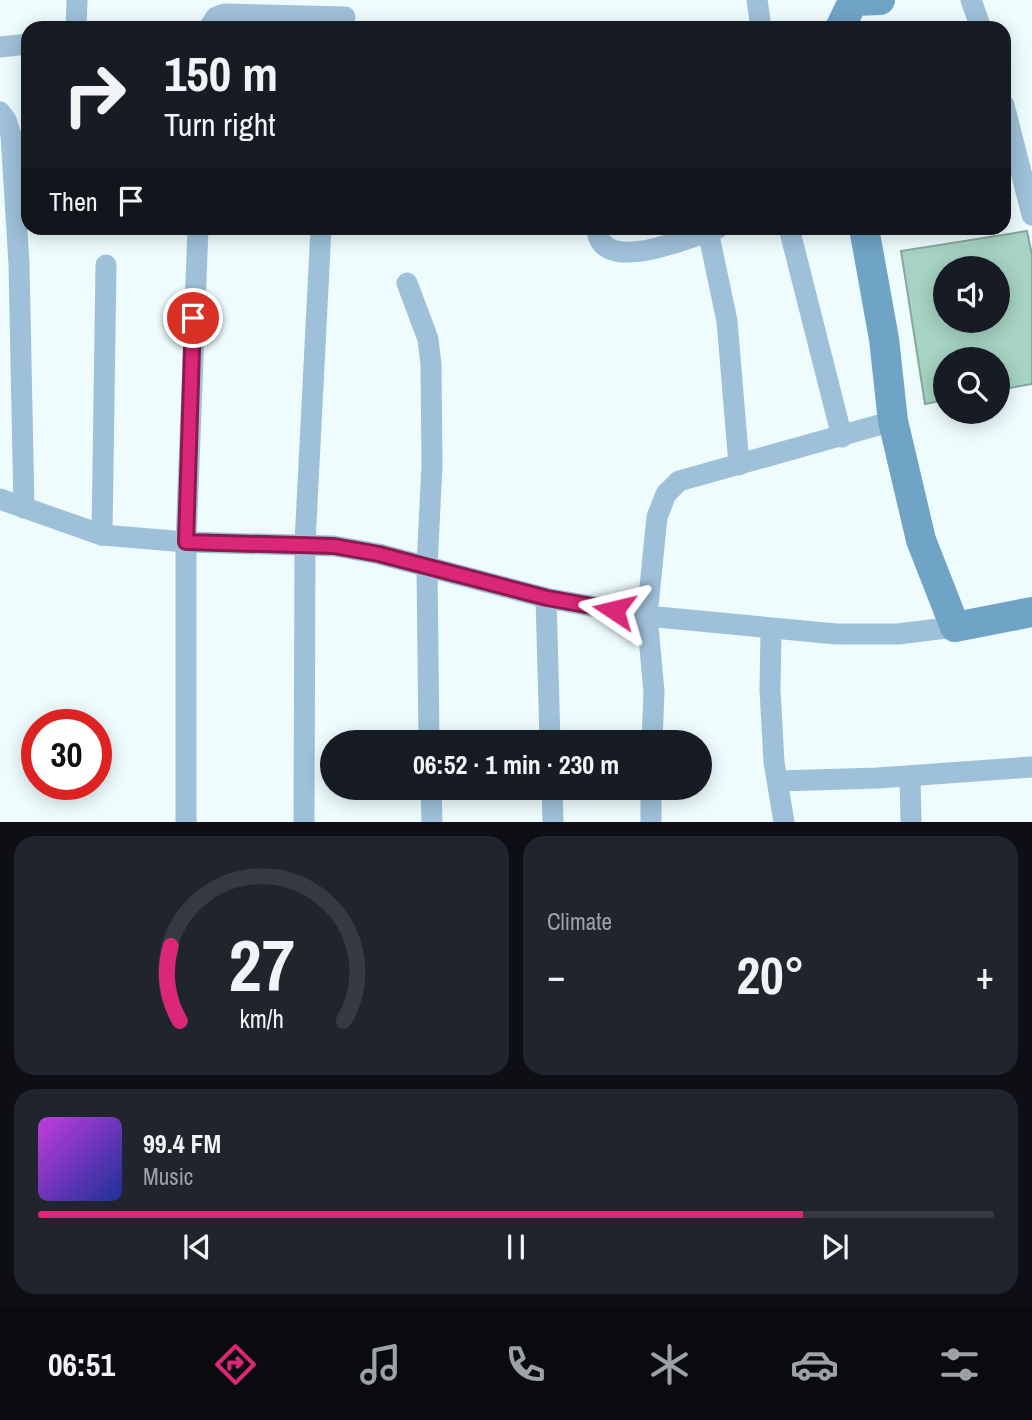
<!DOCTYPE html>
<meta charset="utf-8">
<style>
body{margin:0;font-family:"Archivo Narrow",sans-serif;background:#20242c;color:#f1f3f6;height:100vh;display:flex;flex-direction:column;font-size:26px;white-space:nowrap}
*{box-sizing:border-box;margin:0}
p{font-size:23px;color:#9ea1a6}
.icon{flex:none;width:38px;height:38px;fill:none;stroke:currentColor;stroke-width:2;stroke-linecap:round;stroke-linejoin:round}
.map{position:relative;height:822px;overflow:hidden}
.drawer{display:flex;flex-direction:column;gap:14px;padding:14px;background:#0d0f14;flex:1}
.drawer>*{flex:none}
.banner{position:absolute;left:21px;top:21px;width:990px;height:214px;border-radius:21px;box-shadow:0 4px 18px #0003;background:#171b24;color:#f1f3f6;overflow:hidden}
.tools{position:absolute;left:933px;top:256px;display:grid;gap:14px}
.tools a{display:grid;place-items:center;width:77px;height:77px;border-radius:50%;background:#171b24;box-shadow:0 4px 18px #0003;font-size:35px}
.speed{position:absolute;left:21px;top:709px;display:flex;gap:14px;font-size:35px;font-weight:700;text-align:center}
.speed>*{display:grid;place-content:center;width:91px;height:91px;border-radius:50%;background:#171b24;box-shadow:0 4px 18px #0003;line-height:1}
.speed .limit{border:10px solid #d22;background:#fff;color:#111}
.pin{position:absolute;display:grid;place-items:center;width:60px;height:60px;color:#fff;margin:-30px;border:4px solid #fff;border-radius:50%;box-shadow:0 2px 7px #0007}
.me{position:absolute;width:77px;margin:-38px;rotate:280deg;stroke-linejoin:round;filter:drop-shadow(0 0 5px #0008)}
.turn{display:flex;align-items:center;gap:24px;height:147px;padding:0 28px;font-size:32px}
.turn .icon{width:91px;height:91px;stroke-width:2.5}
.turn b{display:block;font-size:49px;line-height:60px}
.then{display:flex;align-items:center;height:66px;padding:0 28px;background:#0003;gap:14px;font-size:26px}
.big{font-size:52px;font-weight:700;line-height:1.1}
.drawer .widget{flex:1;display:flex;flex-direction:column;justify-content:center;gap:10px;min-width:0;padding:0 24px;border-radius:21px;background:#20242c}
.drawer .dial{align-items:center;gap:0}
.dial svg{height:182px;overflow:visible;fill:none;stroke:#363941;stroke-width:7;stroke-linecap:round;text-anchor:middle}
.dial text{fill:#f1f3f6;stroke:none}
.song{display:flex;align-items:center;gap:21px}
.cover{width:84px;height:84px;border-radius:10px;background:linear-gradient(135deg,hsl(290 70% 55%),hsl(230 70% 35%))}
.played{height:7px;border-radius:4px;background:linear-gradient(90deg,#db2777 80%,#363941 80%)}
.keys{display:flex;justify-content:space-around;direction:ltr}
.heat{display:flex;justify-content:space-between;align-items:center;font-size:38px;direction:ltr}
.drawer .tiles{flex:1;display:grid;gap:14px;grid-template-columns:1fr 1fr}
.widget:last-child{grid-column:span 2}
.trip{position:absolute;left:320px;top:730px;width:392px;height:70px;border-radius:35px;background:#171b24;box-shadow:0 4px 18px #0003;font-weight:700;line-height:70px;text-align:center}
.dock{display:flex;height:112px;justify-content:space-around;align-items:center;background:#090b0e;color:#9ea1a6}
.dock .icon{width:49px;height:49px}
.dock .selected{color:#db2777}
.dock b{font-size:32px;color:#f1f3f6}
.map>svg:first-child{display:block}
.building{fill:#a6d3c3;stroke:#88a89d;stroke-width:2;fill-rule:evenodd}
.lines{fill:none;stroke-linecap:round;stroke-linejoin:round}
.street{stroke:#9ec0d8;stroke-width:21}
.secondary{stroke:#70a4c7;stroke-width:30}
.route-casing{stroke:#8e194d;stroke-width:18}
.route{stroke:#db2777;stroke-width:12}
</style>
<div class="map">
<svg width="1032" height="822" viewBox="0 0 1032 822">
<rect width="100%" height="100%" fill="#eefcfe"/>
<path class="building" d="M1027,231L1032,255V384L998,390V359H945V400L925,404L901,251ZM945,268H998V320H945Z"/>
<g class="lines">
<g class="street">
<path d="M757,0L761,28"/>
<path d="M971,0L981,28"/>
<path d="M76,28L77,0"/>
<path d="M209,28L216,17L224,14L345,17"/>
<path d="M0,47L28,44"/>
<path d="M1004,105L1032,215"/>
<path d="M0,112L6,120L11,135L19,264L24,508"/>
<path d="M597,228C599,278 693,236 718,228"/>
<path d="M789,228L842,437"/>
<path d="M708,231L727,321L739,465"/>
<path d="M407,283L428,339L431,365L432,465L427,567L429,742"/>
<path d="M0,499L102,535L186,542L334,546L379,554L546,598L647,616L836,634H898L955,627"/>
<path d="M102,535L106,265"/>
<path d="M546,598L550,742"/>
<path d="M771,629L770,690L774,762L784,822"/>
<path d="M652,742L654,692L647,616L657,517L666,494L679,481L893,421"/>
<path d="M910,776L911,822"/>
<path d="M779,781L878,778L1032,767"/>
<path d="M431,788L432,822"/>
<path d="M552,788L553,822"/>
<path d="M186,822V542L198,228"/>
<path d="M304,822L305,543L321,228"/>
<path d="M651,822V788"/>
</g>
<g class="secondary">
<path d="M840,28L853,1L880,0"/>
<path d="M864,228L884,339L893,421L921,540L955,627L1032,612"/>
</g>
</g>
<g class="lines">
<g class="route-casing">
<path id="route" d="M193,318L186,542L334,546L379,554L547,598L614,610"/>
</g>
<use href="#route" class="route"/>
</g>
</svg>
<div class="tools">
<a><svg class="icon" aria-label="sound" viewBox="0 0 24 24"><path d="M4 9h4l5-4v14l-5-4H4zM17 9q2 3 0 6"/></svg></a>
<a><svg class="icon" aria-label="search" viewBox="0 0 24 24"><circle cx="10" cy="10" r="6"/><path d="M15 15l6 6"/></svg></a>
</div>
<div class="speed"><div class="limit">30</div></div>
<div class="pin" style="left:193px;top:318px;background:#d93025"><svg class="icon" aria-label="arrive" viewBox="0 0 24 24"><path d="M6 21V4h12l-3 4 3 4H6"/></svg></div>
<svg class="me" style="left:614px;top:610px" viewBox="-20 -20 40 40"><path d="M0-17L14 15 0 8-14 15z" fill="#db2777" stroke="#fff" stroke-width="4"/></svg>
<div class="trip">06:52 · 1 min · 230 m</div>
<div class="banner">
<div class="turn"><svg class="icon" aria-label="right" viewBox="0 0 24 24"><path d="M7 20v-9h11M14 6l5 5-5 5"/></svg><div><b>150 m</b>Turn right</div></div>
<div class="then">Then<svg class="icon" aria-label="arrive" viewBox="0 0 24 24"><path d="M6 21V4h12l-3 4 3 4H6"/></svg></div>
</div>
</div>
<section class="drawer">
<div class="tiles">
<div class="widget dial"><svg viewBox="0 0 100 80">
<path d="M14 69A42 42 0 1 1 86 69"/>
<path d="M14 69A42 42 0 0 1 10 36" stroke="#db2777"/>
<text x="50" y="56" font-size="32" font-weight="700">27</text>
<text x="50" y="72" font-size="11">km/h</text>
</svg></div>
<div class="widget"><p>Climate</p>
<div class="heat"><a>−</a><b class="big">20°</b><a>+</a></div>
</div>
<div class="widget">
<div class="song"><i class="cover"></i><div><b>99.4 FM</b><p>Music</p></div></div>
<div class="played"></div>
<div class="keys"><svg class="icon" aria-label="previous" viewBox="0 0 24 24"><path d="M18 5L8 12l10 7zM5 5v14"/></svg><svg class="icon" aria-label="pause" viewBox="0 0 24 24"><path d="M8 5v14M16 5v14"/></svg><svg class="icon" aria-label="next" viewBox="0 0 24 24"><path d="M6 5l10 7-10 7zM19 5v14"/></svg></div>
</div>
</div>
</section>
<nav class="dock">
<b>06:51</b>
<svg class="icon selected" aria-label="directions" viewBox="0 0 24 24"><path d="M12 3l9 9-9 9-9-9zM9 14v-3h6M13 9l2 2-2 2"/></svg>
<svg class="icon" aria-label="music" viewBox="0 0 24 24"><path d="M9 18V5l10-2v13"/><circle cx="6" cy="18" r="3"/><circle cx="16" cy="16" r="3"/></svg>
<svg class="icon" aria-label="phone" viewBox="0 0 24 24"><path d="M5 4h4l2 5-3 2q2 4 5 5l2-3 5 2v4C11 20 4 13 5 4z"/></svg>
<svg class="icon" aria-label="climate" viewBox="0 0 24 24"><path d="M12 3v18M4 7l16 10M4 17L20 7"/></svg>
<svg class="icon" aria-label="car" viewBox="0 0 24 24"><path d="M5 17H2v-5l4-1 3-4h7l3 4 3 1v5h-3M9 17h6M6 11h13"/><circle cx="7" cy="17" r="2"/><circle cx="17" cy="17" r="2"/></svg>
<svg class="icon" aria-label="filters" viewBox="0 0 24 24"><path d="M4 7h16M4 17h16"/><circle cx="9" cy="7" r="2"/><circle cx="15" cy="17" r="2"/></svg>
</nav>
